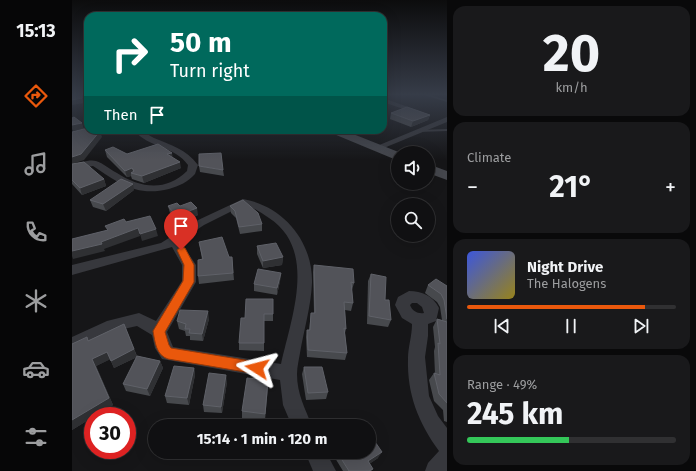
<!DOCTYPE html>
<meta charset="utf-8">
<style>
body{margin:0;font-family:"Fira Sans",sans-serif;background:#19191b;color:#f1f3f6;height:100vh;display:flex;flex-direction:column;font-size:15px;white-space:nowrap}
*{box-sizing:border-box;margin:0}
p{font-size:13px;color:#9c9d9f}
.icon{flex:none;width:22px;height:22px;fill:none;stroke:currentColor;stroke-width:2;stroke-linecap:round;stroke-linejoin:round}
.map{position:relative;flex:1;overflow:hidden}
.details{display:flex;flex-direction:column;gap:6px;padding:6px;background:#09090a;width:249px}
.details>*{flex:none}
.guide{position:absolute;left:12px;top:12px;width:303px;height:122px;border-radius:12px;box-shadow:0 4px 16px #0002,0 0 0 1px #303032;background:#00695c;color:#fff;overflow:hidden}
.buttons{position:absolute;left:319px;top:146px;display:grid;gap:8px}
.buttons a{display:grid;place-items:center;width:44px;height:44px;border-radius:50%;background:#101012;box-shadow:0 4px 16px #0002,0 0 0 1px #303032;font-size:20px}
.speed{position:absolute;left:12px;top:407px;display:flex;gap:8px;font-size:20px;font-weight:700;text-align:center}
.speed>*{display:grid;place-content:center;width:52px;height:52px;border-radius:50%;background:#101012;box-shadow:0 4px 16px #0002,0 0 0 1px #303032;line-height:1}
.speed .limit{border:6px solid #d22;background:#fff;color:#111}
.pin{position:absolute;display:grid;place-items:center;width:34px;height:34px;color:#fff;margin:-41px -17px;border-radius:50% 50% 50% 0;rotate:-45deg;box-shadow:0 0 4px #0007}
.pin .icon{rotate:45deg}
.me{position:absolute;width:44px;margin:-22px;rotate:279deg;stroke-linejoin:round;filter:drop-shadow(0 0 3px #0008)}
.turn{display:flex;align-items:center;gap:14px;height:84px;padding:0 20px;font-size:18px}
.turn .icon{width:52px;height:52px;stroke-width:2.5}
.turn b{display:block;font-size:28px;line-height:34px}
.then{display:flex;align-items:center;height:38px;padding:0 20px;background:#0003;gap:8px;font-size:15px}
.big{font-size:30px;font-weight:700;line-height:1.1}
.details .widget{flex:1;display:flex;flex-direction:column;justify-content:center;gap:6px;min-width:0;padding:0 14px;border-radius:12px;background:#19191b}
.details .dial{align-items:center;gap:0}
.dial b{font-size:52px;line-height:1}
.song{display:flex;align-items:center;gap:12px}
.cover{width:48px;height:48px;border-radius:6px;background:linear-gradient(135deg,hsl(230 70% 55%),hsl(50 70% 35%))}
.played{height:4px;border-radius:2px;background:linear-gradient(90deg,#ea580c 85%,#303032 85%)}
.keys{display:flex;justify-content:space-around;direction:ltr}
.heat{display:flex;justify-content:space-between;align-items:center;font-size:22px;direction:ltr}
.charge{height:6px;border-radius:3px;background:linear-gradient(90deg,#34c759 49%,#303032 0)}
.trip{position:absolute;left:76px;top:419px;width:228px;height:40px;border-radius:20px;background:#101012;box-shadow:0 4px 16px #0002,0 0 0 1px #303032;font-weight:700;line-height:40px;text-align:center}
main{display:flex;flex:1;min-height:0}
.tabs{display:flex;flex-direction:column;width:72px;justify-content:space-around;align-items:center;background:#060607;color:#9c9d9f}
.tabs .icon{width:28px;height:28px}
.tabs .selected{color:#ea580c}
.tabs b{font-size:18px;color:#f1f3f6}
.map>svg:first-child{display:block}
.lines{fill:none;stroke-linecap:round;stroke-linejoin:round}
.lane{fill:#37383d;fill-rule:evenodd}
.street{fill:#37383d;fill-rule:evenodd}
.secondary{fill:#45474d;fill-rule:evenodd}
.wall{fill:#47494d}
.shaded-wall{fill:#2f3033}
.building{fill:#525359;stroke:#5f6168}
.route{fill:#ea580c;stroke:#983908}
</style>
<main>
<nav class="tabs">
<b>15:13</b>
<svg class="icon selected" aria-label="directions" viewBox="0 0 24 24"><path d="M12 3l9 9-9 9-9-9zM9 14v-3h6M13 9l2 2-2 2"/></svg>
<svg class="icon" aria-label="music" viewBox="0 0 24 24"><path d="M9 18V5l10-2v13"/><circle cx="6" cy="18" r="3"/><circle cx="16" cy="16" r="3"/></svg>
<svg class="icon" aria-label="phone" viewBox="0 0 24 24"><path d="M5 4h4l2 5-3 2q2 4 5 5l2-3 5 2v4C11 20 4 13 5 4z"/></svg>
<svg class="icon" aria-label="climate" viewBox="0 0 24 24"><path d="M12 3v18M4 7l16 10M4 17L20 7"/></svg>
<svg class="icon" aria-label="car" viewBox="0 0 24 24"><path d="M5 17H2v-5l4-1 3-4h7l3 4 3 1v5h-3M9 17h6M6 11h13"/><circle cx="7" cy="17" r="2"/><circle cx="17" cy="17" r="2"/></svg>
<svg class="icon" aria-label="filters" viewBox="0 0 24 24"><path d="M4 7h16M4 17h16"/><circle cx="9" cy="7" r="2"/><circle cx="15" cy="17" r="2"/></svg>
</nav>
<div class="map">
<svg width="375" height="471" viewBox="0 0 375 471">
<rect width="100%" height="100%" fill="#161618"/>
<g class="lines">
<g class="lane">
<path d="M349,94H354L375,100V102Z"/>
<path d="M375,129V131L345,132L343,131L345,130Z"/>
</g>
<g class="street">
<path d="M311,98L350,112L351,113L346,114L311,102Z"/>
<path d="M375,117V122L307,150L304,151L300,148Z"/>
<path d="M62,130C71,130 74,134 82,138C99,145 114,149 126,165L123,174C116,182 107,186 97,189C64,197 47,183 21,166L0,170V164C7,163 18,159 24,161C31,163 39,170 45,173C68,188 94,192 115,171L116,165C103,146 76,148 62,130Z"/>
<path d="M157,130H169L165,132Z"/>
<path d="M171,199C211,206 241,241 240,283C239,306 232,330 228,353C227,359 225,367 225,374C225,394 233,408 240,426H220L211,405L208,380L90,359L83,348L80,335L65,326L47,330L0,352V337L35,321L67,313L84,321L110,281V265L100,247L0,275V265L89,243L124,221ZM172,205C182,207 189,213 197,218C246,250 219,318 209,364L101,347L95,332L124,282V265L108,241L132,225Z"/>
<path d="M337,291C350,291 361,296 367,308L364,321L356,324V336L353,357L357,396L366,416L375,428V471H353L356,463L367,451C346,422 335,394 336,358C336,347 340,336 340,324L330,318L323,305L326,297ZM340,303H345L350,307L352,313C346,314 340,311 338,305Z"/>
<path d="M233,452H254L264,471H241Z"/>
</g>
<g class="secondary">
<path d="M256,130H271L329,153H326V160L322,159L257,132Z"/>
<path d="M356,164L375,171V180L356,173Z"/>
</g>
</g>
<g class="wall">
<path d="M319,113L358,115L356,120L339,127L318,119Z"/>
<path d="M33,150L55,154L100,157L109,168L72,183L60,179L59,176L55,177L35,157Z"/>
<path d="M0,164L32,179L34,186L10,195L0,184Z"/>
<path d="M127,166L151,170L152,176L128,172Z"/>
<path d="M62,190L34,211L21,207L18,200Z"/>
<path d="M96,206H108L126,215L106,224L98,213Z"/>
<path d="M158,206L190,224V231L168,234L164,218L159,213Z"/>
<path d="M127,242L157,257H160L162,280L127,284L126,276L130,259Z"/>
<path d="M185,246L211,257L210,265L191,268L185,254Z"/>
<path d="M242,265L282,283L280,290L281,303L279,311L273,310L274,329L273,333L275,353L273,360L235,357L234,337L235,330H237L239,313H242L241,272Z"/>
<path d="M209,273L208,281L205,295L182,291V284Z"/>
<path d="M299,274L313,300L319,320L316,327L295,324L296,281Z"/>
<path d="M356,285L375,286V422L372,421L371,410L362,401L357,380L362,373L363,374L362,351L363,347L361,327L365,319L370,320L368,307L365,302L353,293Z"/>
<path d="M201,299V321H192V351L167,350V343L173,318Z"/>
<path d="M137,319L131,341L118,340V336H114L113,331L107,329L105,321Z"/>
<path d="M52,324L65,356L88,361L91,368L78,396L54,391L51,384L65,357L42,368L38,359L24,366L41,405L23,416H21V417L0,430V344L17,340Z"/>
<path d="M232,367L256,392L254,399L234,400L230,374Z"/>
<path d="M122,368L123,375L117,405L95,403L93,396Z"/>
<path d="M155,382L150,413L132,412L131,405Z"/>
<path d="M196,387L193,420L170,418V411Z"/>
<path d="M261,452H297L306,458L297,464L301,469L299,471H271L260,453Z"/>
</g>
<g class="shaded-wall">
<path d="M10,98L12,103L0,105V100Z"/>
<path d="M358,115L356,120L339,127L341,121Z"/>
<path d="M10,123L12,129L1,131L0,129V125Z"/>
<path d="M28,131L30,137L12,160L0,164V157Z"/>
<path d="M100,153L101,159L95,154Z"/>
<path d="M108,162L109,168L72,183L70,176Z"/>
<path d="M60,168L62,174L59,173V176L55,177L53,171Z"/>
<path d="M32,179L34,186L10,195L8,188Z"/>
<path d="M61,184L62,190L34,211L31,204Z"/>
<path d="M125,208L126,215L106,224L104,216Z"/>
<path d="M66,228L68,236L32,249L33,251L1,259L0,256V251L29,242Z"/>
<path d="M84,229L86,236L70,241L68,234Z"/>
<path d="M211,257L210,265L191,268V261Z"/>
<path d="M209,273L208,281L205,295V288Z"/>
<path d="M136,311L137,319L131,341L130,334Z"/>
<path d="M62,349L65,357L42,368L39,361Z"/>
<path d="M35,352L39,359L24,366L41,405L23,416H21V417L0,430V420L20,359Z"/>
<path d="M88,361L91,368L78,396L75,389Z"/>
<path d="M122,368L123,375L117,405L115,398Z"/>
<path d="M154,375L155,382L150,413L149,407Z"/>
<path d="M310,452L306,458L293,467L296,461Z"/>
</g>
<g class="building">
<path d="M0,94H9L10,98L0,100Z"/>
<path d="M335,107L358,115L341,121L319,113Z"/>
<path d="M2,117L10,123L0,125V118Z"/>
<path d="M16,128V130H27L28,131L9,154L0,157V132Z"/>
<path d="M86,144L100,153L95,154L108,162L70,176L59,173L62,171L60,168L53,171L33,150L41,147L55,154Z"/>
<path d="M149,153L151,170L127,166V154Z"/>
<path d="M12,162L32,179L8,188L0,180V164Z"/>
<path d="M49,179L61,184L31,204L18,200Z"/>
<path d="M171,200L186,213L190,224L167,227L163,211L158,206Z"/>
<path d="M119,202L125,208L104,216L96,206L105,203L108,206Z"/>
<path d="M78,216L84,229L68,234L66,228L29,242L30,244L0,251V239L36,230L33,226L52,219L54,222Z"/>
<path d="M150,237L157,257H160L161,273L126,276V260L131,259L127,242Z"/>
<path d="M204,243L211,257L191,261L185,246Z"/>
<path d="M242,265L281,269L282,283L279,282L281,303L272,302L274,329L272,328L275,353L236,350L235,330H238L239,313H243Z"/>
<path d="M186,269L209,273L205,288L182,284Z"/>
<path d="M299,274L314,277L313,300H317L319,320L297,316Z"/>
<path d="M364,279L375,286V319L372,300L369,294L356,285Z"/>
<path d="M174,299H201V314H192V343H167L169,318H173Z"/>
<path d="M108,310L136,311L130,334L117,333L118,329H113L114,324L105,321Z"/>
<path d="M365,319L375,322V403L367,394L362,373L368,375L366,343L368,344Z"/>
<path d="M52,324L62,349L39,361L35,352L20,359L37,398L0,420V344L15,337L16,341Z"/>
<path d="M65,356L88,361L75,389L51,384Z"/>
<path d="M102,366L122,368L115,398L93,396Z"/>
<path d="M232,367H250L256,392L236,393Z"/>
<path d="M137,373L154,375L149,407L131,405Z"/>
<path d="M175,378L196,380L193,414L170,411Z"/>
<path d="M297,433L310,452L296,461L301,469L297,471H277L265,452H297Z"/>
</g>
<linearGradient id="sky" x2="0" y2="1"><stop stop-color="#0c0c0d"/><stop offset="0.59" stop-color="#363c48"/><stop offset="1" stop-color="#363c48" stop-opacity="0"/></linearGradient>
<rect width="375" height="160" fill="url(#sky)"/>
<path class="route" d="M109,247L113,248L122,265V282L93,332L97,345L99,348L185,362L189,364L191,368L189,372L185,374L96,359C84,355 83,342 81,331L111,281L112,265L105,250Z"/>
</svg>
<div class="buttons">
<a><svg class="icon" aria-label="sound" viewBox="0 0 24 24"><path d="M4 9h4l5-4v14l-5-4H4zM17 9q2 3 0 6"/></svg></a>
<a><svg class="icon" aria-label="search" viewBox="0 0 24 24"><circle cx="10" cy="10" r="6"/><path d="M15 15l6 6"/></svg></a>
</div>
<div class="speed"><div class="limit">30</div></div>
<div class="pin" style="left:109px;top:250px;background:#d93025"><svg class="icon" aria-label="arrive" viewBox="0 0 24 24"><path d="M6 21V4h12l-3 4 3 4H6"/></svg></div>
<svg class="me" style="left:185px;top:368px" viewBox="-20 -20 40 40"><path d="M0-17L14 15 0 8-14 15z" fill="#ea580c" stroke="#fff" stroke-width="4"/></svg>
<div class="trip">15:14 · 1 min · 120 m</div>
<div class="guide">
<div class="turn"><svg class="icon" aria-label="right" viewBox="0 0 24 24"><path d="M7 20v-9h11M14 6l5 5-5 5"/></svg><div><b>50 m</b>Turn right</div></div>
<div class="then">Then<svg class="icon" aria-label="arrive" viewBox="0 0 24 24"><path d="M6 21V4h12l-3 4 3 4H6"/></svg></div>
</div>
</div>
<section class="details">
<div class="widget dial"><b>20</b><p>km/h</p></div>
<div class="widget"><p>Climate</p>
<div class="heat"><a>−</a><b class="big">21°</b><a>+</a></div>
</div>
<div class="widget">
<div class="song"><i class="cover"></i><div><b>Night Drive</b><p>The Halogens</p></div></div>
<div class="played"></div>
<div class="keys"><svg class="icon" aria-label="previous" viewBox="0 0 24 24"><path d="M18 5L8 12l10 7zM5 5v14"/></svg><svg class="icon" aria-label="pause" viewBox="0 0 24 24"><path d="M8 5v14M16 5v14"/></svg><svg class="icon" aria-label="next" viewBox="0 0 24 24"><path d="M6 5l10 7-10 7zM19 5v14"/></svg></div>
</div>
<div class="widget"><p>Range · 49%</p><b class="big">245 km</b><div class="charge"></div></div>
</section>
</main>
